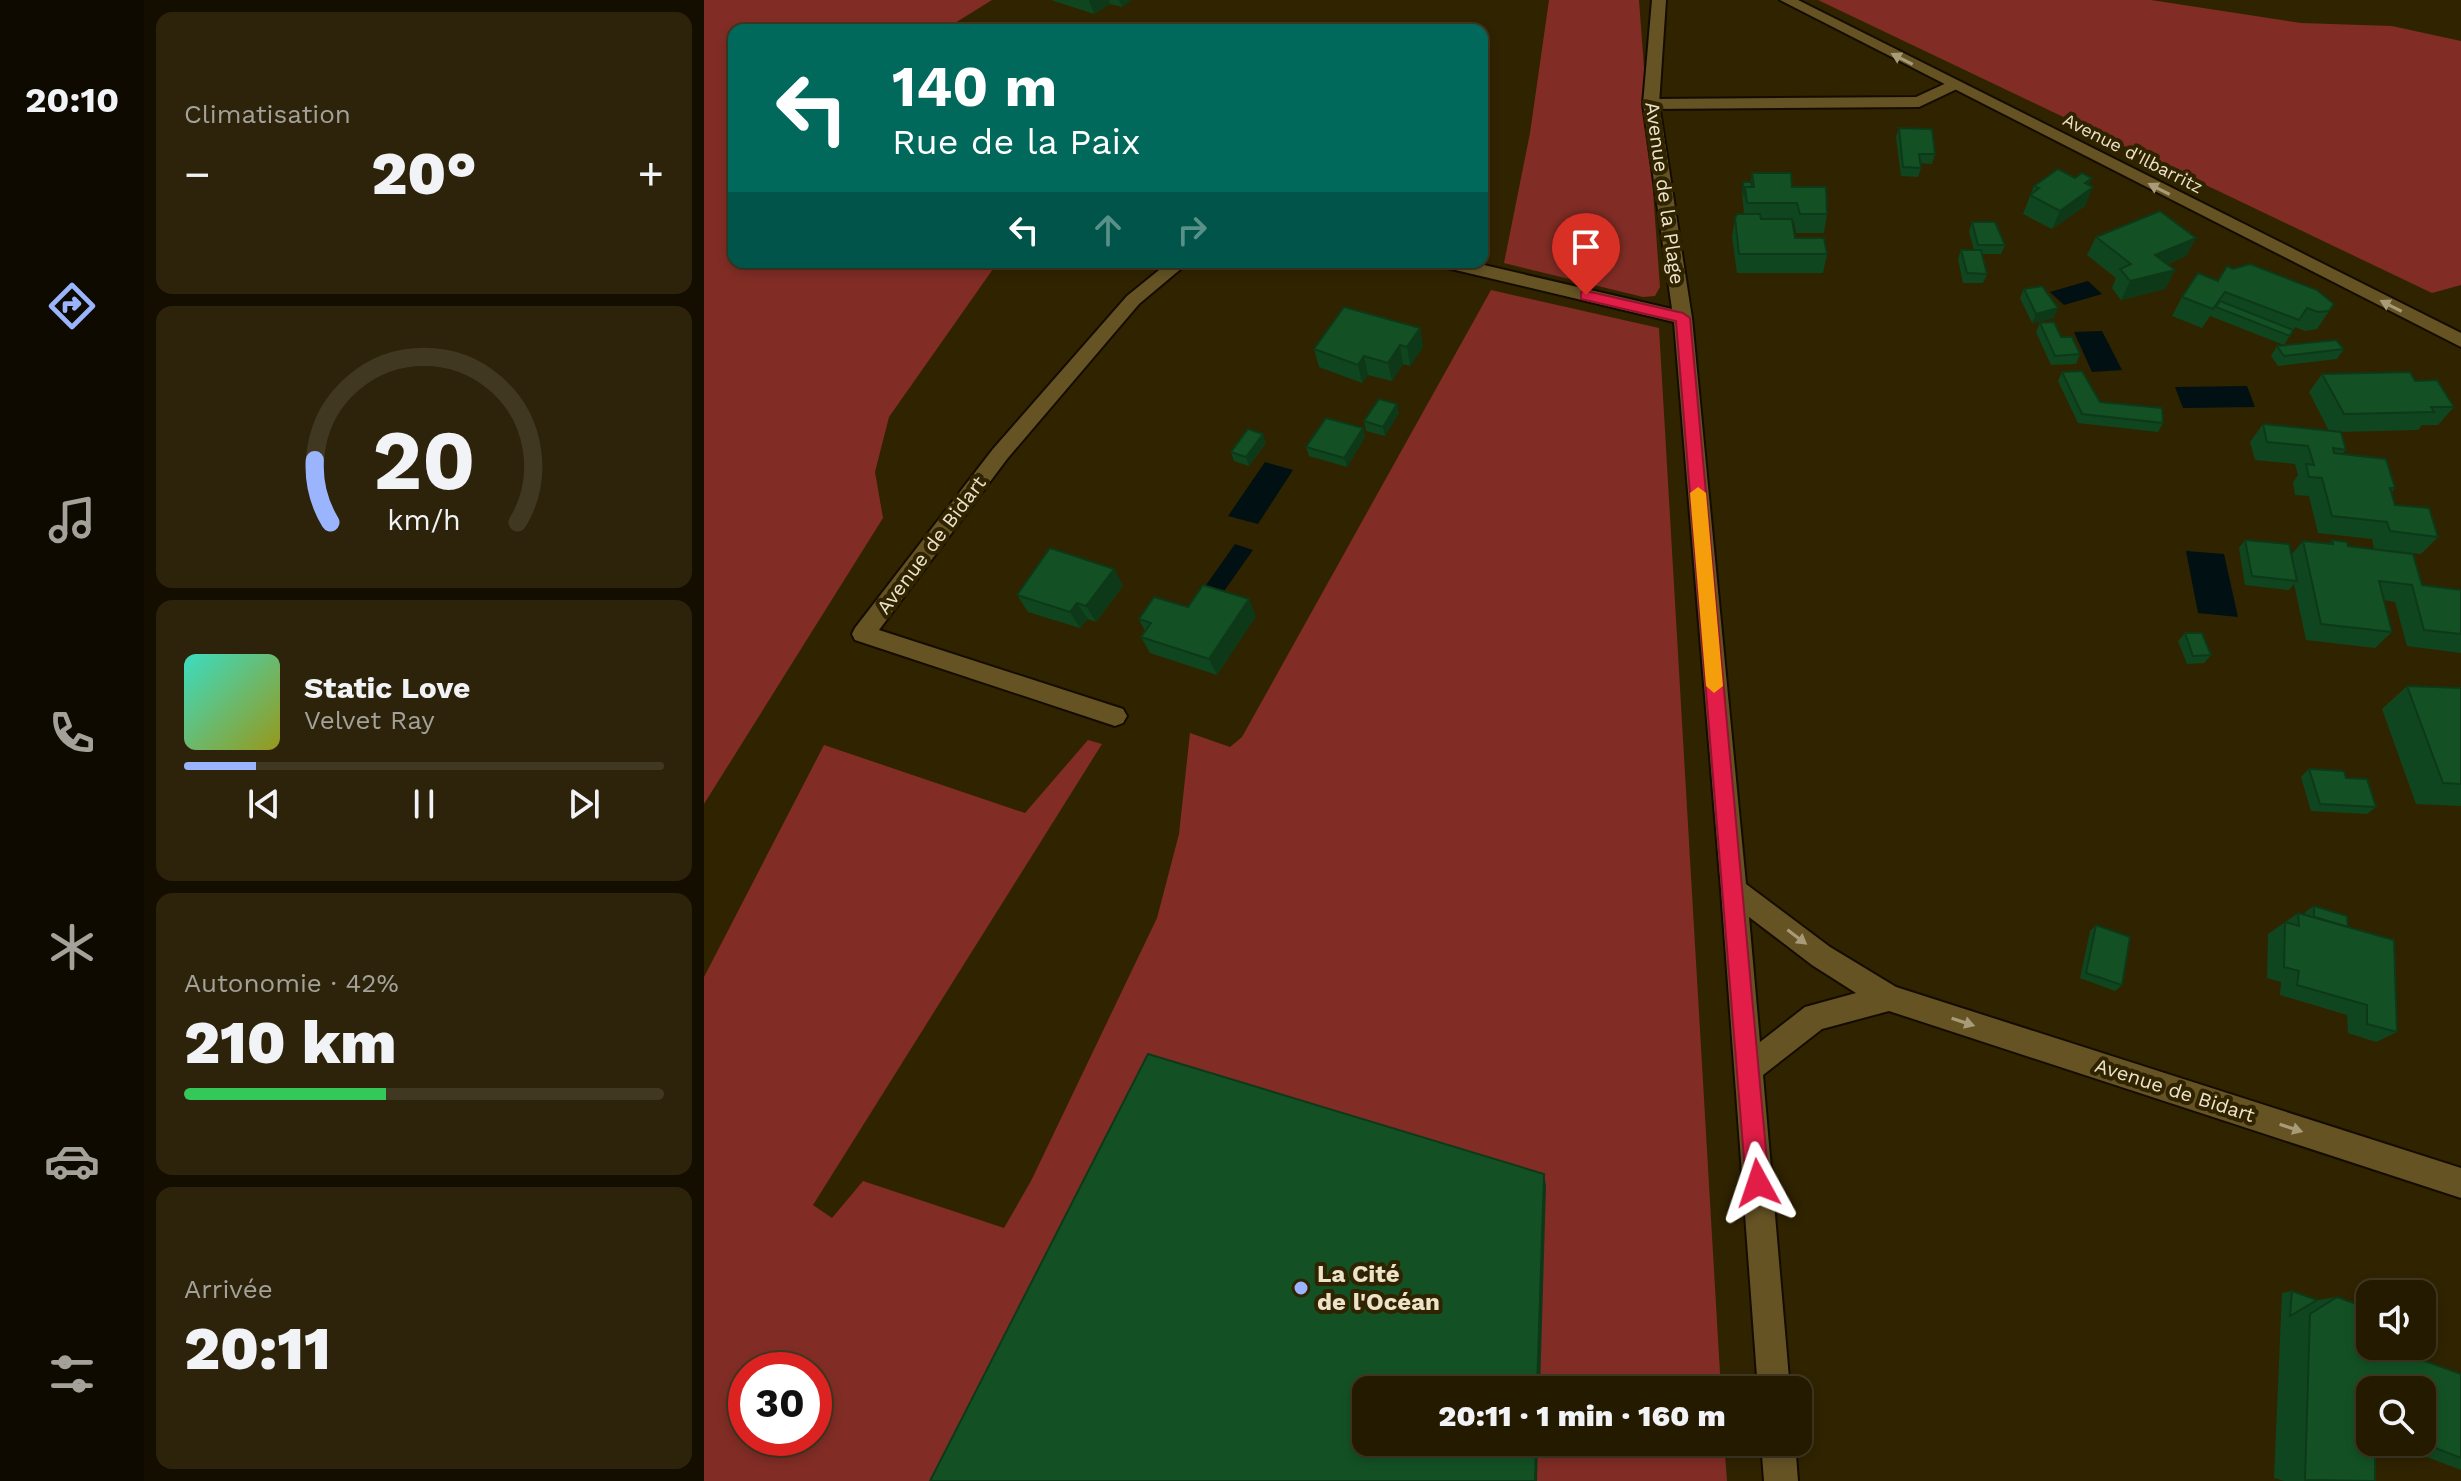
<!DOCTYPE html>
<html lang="fr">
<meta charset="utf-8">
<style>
body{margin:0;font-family:"Work Sans",sans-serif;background:#2c230a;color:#f1f3f6;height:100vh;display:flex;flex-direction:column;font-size:30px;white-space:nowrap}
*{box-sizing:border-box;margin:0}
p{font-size:26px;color:#a3a199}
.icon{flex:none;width:44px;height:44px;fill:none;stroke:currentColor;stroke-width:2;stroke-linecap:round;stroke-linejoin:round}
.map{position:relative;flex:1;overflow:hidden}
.sheet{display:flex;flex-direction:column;gap:12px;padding:12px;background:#140e00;width:560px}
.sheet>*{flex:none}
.hud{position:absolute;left:24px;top:24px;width:760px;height:244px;border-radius:16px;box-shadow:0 4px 12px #0003,0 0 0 2px #413822;background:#00695c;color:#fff;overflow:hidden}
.buttons{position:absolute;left:1652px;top:1280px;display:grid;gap:16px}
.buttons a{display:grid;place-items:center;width:80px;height:80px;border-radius:16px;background:#241a00;box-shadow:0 4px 12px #0003,0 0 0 2px #413822;font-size:40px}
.speed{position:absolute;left:24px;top:1352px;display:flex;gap:16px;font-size:40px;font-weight:700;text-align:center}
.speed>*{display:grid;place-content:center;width:104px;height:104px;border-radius:50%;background:#241a00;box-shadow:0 4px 12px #0003,0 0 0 2px #413822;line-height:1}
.speed .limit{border:12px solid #d22;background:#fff;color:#111}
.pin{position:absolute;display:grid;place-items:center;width:68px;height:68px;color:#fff;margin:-82px -34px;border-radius:50% 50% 50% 0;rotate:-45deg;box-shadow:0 0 8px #0007}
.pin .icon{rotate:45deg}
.me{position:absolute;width:88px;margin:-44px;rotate:355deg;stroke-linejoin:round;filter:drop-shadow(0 0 6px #0008)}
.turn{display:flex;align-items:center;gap:28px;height:168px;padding:0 32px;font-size:36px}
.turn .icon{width:104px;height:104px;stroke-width:2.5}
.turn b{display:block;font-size:56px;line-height:68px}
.lanes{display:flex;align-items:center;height:76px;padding:0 32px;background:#0003;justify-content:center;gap:40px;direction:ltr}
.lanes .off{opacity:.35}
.big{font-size:60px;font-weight:800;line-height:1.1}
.sheet .tile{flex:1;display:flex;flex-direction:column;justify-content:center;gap:12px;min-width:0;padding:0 28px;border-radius:16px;background:#2c230a}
.sheet .dial{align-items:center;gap:0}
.dial svg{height:208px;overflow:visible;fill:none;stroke:#413822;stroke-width:7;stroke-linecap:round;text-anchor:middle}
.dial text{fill:#f1f3f6;stroke:none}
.song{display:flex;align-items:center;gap:24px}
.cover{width:96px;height:96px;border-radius:12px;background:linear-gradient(135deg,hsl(170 70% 55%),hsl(60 70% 35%))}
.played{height:8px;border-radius:4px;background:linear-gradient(90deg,#9ab5fd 15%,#413822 15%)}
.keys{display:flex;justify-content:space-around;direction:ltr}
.heat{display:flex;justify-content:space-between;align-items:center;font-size:44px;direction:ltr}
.charge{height:12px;border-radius:6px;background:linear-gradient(90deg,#34c759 42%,#413822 0)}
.trip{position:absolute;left:648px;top:1376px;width:460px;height:80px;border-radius:16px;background:#241a00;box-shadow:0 4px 12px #0003,0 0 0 2px #413822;font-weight:800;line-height:80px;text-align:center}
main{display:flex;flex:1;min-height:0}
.menu{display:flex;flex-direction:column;width:144px;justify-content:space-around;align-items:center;background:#0e0a00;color:#a3a199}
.menu .icon{width:56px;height:56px}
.menu .current{color:#9ab5fd}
.menu b{font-size:36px;color:#f1f3f6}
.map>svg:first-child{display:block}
.green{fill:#812d25;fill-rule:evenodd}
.water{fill:#001013}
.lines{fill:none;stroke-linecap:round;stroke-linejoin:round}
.lane-casing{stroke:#150c00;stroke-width:4}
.street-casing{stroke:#150c00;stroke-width:4}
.lane{fill:#655324;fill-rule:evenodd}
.street{fill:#655324;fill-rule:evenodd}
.wall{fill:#10461f}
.shaded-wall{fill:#0d3919}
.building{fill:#135124;stroke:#0d3919;stroke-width:2}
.oneway{fill:#a99b78}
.route{fill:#e11d48;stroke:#92132f;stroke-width:2}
.slow{fill:#f59e0b}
.poi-dot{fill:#9ab5fd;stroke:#302300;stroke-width:3}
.labels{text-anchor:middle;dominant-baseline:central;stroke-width:8;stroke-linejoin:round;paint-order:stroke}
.far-street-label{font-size:18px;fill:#ede3cb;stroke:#302300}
.street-label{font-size:20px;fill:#ede3cb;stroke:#302300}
.near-poi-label{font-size:24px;font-weight:bold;fill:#ede3cb;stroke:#302300;text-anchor:start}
</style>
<main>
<nav class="menu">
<b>20:10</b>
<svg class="icon current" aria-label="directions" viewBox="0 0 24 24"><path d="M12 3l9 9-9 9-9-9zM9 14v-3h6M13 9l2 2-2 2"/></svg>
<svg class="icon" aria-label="music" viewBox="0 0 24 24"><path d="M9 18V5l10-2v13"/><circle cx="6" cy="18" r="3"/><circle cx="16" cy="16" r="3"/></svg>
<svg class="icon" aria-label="phone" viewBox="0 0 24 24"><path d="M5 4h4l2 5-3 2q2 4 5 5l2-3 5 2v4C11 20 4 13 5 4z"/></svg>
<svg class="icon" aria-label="climate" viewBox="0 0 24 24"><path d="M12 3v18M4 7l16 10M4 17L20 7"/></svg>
<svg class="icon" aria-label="car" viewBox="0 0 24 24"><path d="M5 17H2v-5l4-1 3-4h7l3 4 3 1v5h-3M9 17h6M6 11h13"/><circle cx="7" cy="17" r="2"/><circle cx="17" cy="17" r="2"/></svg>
<svg class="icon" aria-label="filters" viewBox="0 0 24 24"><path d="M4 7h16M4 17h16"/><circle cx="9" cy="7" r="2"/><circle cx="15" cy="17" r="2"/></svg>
</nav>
<section class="sheet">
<div class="tile"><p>Climatisation</p>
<div class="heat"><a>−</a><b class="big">20°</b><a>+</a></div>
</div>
<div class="tile dial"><svg viewBox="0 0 100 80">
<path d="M14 69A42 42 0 1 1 86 69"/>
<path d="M14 69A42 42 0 0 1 8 45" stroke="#9ab5fd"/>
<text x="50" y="56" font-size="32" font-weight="700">20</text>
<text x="50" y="72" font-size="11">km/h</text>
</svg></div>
<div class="tile">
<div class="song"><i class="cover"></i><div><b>Static Love</b><p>Velvet Ray</p></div></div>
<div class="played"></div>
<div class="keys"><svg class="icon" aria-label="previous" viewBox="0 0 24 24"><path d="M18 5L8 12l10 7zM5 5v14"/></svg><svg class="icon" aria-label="pause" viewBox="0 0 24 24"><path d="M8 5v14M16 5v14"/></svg><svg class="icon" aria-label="next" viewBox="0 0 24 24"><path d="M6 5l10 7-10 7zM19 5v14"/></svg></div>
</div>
<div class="tile"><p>Autonomie · 42%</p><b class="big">210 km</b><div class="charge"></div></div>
<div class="tile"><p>Arrivée</p><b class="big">20:11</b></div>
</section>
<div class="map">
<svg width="1757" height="1481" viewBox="0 0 1757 1481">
<rect width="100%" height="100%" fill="#302300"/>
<g class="green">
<path d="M0,0H288L251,23L245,30H30V262H286L289,269L185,417L171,472L179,518L0,804Z"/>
<path d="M845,0H935L956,287L951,296L939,297L800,263L826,133Z"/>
<path d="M1114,0H1447L1597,23L1688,26L1757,41V285L1728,293Z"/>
<path d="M787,290L955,328L1017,1390H662V1442H1020L1023,1481H0V977L120,745L321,813L384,740L398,744L109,1205L128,1218L159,1181L300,1228L327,1181L453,918L475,834L486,733L526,747L538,737ZM42,1370H110V1438H42Z"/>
</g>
<g class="water">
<path d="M1384,281L1398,294L1360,305L1346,292Z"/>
<path d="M1398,331L1418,370L1388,372L1370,332Z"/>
<path d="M1543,386L1551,407L1479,408L1471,387Z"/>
<path d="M561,462L589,470L554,524L524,516Z"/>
<path d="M531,544L549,550L518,594L500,588Z"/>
<path d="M1482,551L1520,554L1534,617L1494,613Z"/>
</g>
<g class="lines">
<g class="lane-casing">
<path id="lane" d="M1249,80L1255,82V88L1215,107L947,109L939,104L947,99L1212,97Z"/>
</g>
<g class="street-casing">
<g id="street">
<path d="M948,0H962L955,104L988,318L1042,884L1126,947L1192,987L1757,1168V1198L1185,1011L1118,1029L1059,1075L1086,1390H1054L1017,890L970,322L743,268L734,262H767L968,309L939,104ZM1045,917L1108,965L1152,993L1101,1007L1056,1042Z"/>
<path d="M1076,0H1094L1757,333V347Z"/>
<path d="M465,262H485L435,304L303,459L175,630L419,709L423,716L419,723L411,726L151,640L148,634L151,628L289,449L423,296Z"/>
<path d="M1057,1442H1091L1094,1481H1060Z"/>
</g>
</g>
<use href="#lane" class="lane"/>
<use href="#street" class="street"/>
</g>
<g class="wall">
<path d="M347,0H428L418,7L406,4L390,14Z"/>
<path d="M1195,128L1231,154L1228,164L1216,163L1217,168L1214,177L1197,176L1192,137Z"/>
<path d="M1048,173L1123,214L1120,233H1092L1090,222H1088L1091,238L1123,254L1119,273H1033L1028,237L1031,218L1040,214L1038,192L1039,182H1047Z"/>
<path d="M1371,178L1385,185L1381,206L1348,229L1319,214L1330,186Z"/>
<path d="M1268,222L1301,245L1297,254H1278L1283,274L1279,283H1259L1254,259L1257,250H1270L1265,232Z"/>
<path d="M1392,237L1492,238L1482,256L1464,264L1471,270L1461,289L1417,300L1408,288L1412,278L1383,255Z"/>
<path d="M1514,281L1630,304L1613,329L1601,331L1591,327L1580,345L1506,316L1498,328L1468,316L1478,297Z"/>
<path d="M1320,289L1350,318L1328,323L1316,298Z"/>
<path d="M1336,323L1357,337L1376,354L1372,364L1347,365L1332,332Z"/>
<path d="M716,328L719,347L706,366L699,364L688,381L664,375L658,383L615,367L610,349Z"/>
<path d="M1573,346L1640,349L1633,359L1574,366L1567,356Z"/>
<path d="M1358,372L1396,402L1459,423L1454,432L1374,423L1354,381Z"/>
<path d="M1618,374L1711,381L1750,407L1734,425H1718L1714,430L1635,432L1642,450L1638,454L1691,488L1688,492L1691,505L1734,537L1717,554L1670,549L1668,539L1614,533L1605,496L1591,495L1589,482L1594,475L1591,464L1551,460L1546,442L1559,424L1625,431L1605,392Z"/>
<path d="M695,413L681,436L662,431L660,421Z"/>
<path d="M659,428L661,437L643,467L605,456L602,447Z"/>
<path d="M562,443L545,466L530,461L527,452Z"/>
<path d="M1541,540L1587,555L1599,541L1625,544L1628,540L1644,546L1718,585L1757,590V653L1703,646L1691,602L1680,600L1688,632L1671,648L1602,640L1590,584L1585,590L1541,585L1535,548Z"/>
<path d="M410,569L419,586L392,622L384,619L376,628L324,612L313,595Z"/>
<path d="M552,616L513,675L446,653L437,637L441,631L435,619Z"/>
<path d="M1481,633L1507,655L1500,663L1483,664L1474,641Z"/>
<path d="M1703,686L1757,688V806L1712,804L1678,709Z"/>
<path d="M1605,769L1642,778L1672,807L1663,814L1607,811L1597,777Z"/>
<path d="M1610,906L1644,927L1693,1032L1672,1042L1644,1033L1643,1015L1576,995L1577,982L1563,978L1564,934L1594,913L1601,915V912Z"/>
<path d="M1392,925L1418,985L1411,991L1376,978L1386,931Z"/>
<path d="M1588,1291L1613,1300L1633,1297L1666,1346L1757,1374V1470L1683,1442H1718L1666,1390L1671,1481H1580L1570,1478L1578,1293Z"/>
</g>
<g class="shaded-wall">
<path d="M385,0H405L406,4L390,14Z"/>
<path d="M415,0H428L418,7Z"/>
<path d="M1388,178L1382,191L1389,187L1381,206L1348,229L1356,211L1381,183Z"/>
<path d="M1492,238L1482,256L1442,273L1451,255Z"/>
<path d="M1471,270L1461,289L1417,300L1426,281Z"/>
<path d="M1354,308L1350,318L1328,323L1332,314Z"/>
<path d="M716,328L719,347L706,366L703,347Z"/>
<path d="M696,345L699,364L688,381L684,363Z"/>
<path d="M660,356L664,375L658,383L654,365Z"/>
<path d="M693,404L695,413L681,436L679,427Z"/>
<path d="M659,428L661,437L643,467L640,458Z"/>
<path d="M559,434L562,443L545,466L542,457Z"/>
<path d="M410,569L419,586L392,622L382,606Z"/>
<path d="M545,599L552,616L513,675L505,659Z"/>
<path d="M373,603L384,619L376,628L366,612Z"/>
<path d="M840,1174L842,1186L836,1390H833Z"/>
<path d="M832,1442H834L833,1481H831Z"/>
</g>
<g class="building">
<path d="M1195,128L1228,129L1231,154H1215L1217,168L1199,167Z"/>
<path d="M1354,169L1371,178L1378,173L1388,178L1381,183L1389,187L1356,211L1326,195L1335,188L1330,186Z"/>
<path d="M1048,173H1087L1088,187H1122L1123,214H1096L1093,203H1043L1041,187H1050Z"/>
<path d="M1039,182H1047L1048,187H1041L1040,196Z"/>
<path d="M1456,211L1492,238L1451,255L1471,270L1426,281L1416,269L1427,264L1392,237Z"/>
<path d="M1033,214H1056L1057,219H1088L1091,238H1120L1123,254H1035L1031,218Z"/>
<path d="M1268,222H1291L1301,245H1274Z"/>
<path d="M1257,250H1277L1283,274L1263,273Z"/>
<path d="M1546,264L1613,290L1630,304L1625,311L1614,312L1603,308L1595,320L1521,292L1509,309L1478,297L1494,273L1514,281L1523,266L1529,269Z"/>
<path d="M1338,286L1354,308L1332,314L1320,289Z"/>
<path d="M1516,301L1589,330L1586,336L1512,307Z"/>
<path d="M640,307L716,328L703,347L696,345L684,363L660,356L654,365L610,349Z"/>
<path d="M1350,322L1357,337H1368L1376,354L1351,356L1336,323Z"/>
<path d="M1632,340L1640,349L1580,356L1573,346Z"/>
<path d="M1378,371L1396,402L1458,408L1459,423L1378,414L1358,372Z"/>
<path d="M1706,372L1711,381L1733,380L1750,407H1727L1730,412L1640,414L1618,374Z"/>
<path d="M675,399L693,404L679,427L660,421Z"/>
<path d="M622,418L659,428L640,458L602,447Z"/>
<path d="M1559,424L1637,432L1642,450L1629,448L1630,453L1682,459L1691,488H1686L1691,505L1725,508L1734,537L1686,531L1683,522L1628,516L1618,478L1605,477L1602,464L1610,465L1604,446L1563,442Z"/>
<path d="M544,429L559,434L542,457L527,452Z"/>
<path d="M1541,540L1585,544L1593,581L1548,576Z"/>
<path d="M1628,540L1643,542L1644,546L1709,554L1718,585L1757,590V634L1720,630L1708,585L1675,581L1688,632L1617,624L1599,541L1629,544Z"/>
<path d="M346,548L410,569L382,606L373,603L366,612L313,595Z"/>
<path d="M499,585L545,599L505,659L437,637L447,623L435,619L450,597L484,607Z"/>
<path d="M1481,633H1498L1507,655L1489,656Z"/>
<path d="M1703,686L1757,688V784L1739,783Z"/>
<path d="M1605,769L1640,771L1642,778L1663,779L1672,807L1616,804Z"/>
<path d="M1610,906L1643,916L1644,927L1610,917Z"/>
<path d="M1594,913L1690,940L1693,1032L1663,1024V1005L1593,985L1595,971L1580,967L1581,922L1595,926Z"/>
<path d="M1392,925L1426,937L1418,985L1382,973Z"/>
<path d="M444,1054L840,1174L833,1390H662V1442H832L831,1481H226Z"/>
<path d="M1588,1291L1613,1300L1586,1316Z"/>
<path d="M1633,1297L1666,1309V1346H1679L1757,1374V1458L1716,1442H1718V1390H1666V1442H1671V1481L1601,1480L1606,1314Z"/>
</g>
<defs><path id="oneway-solid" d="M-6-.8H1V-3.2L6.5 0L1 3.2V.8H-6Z" transform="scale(2)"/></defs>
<g class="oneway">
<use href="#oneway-solid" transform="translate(1198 59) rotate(-153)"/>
<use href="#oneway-solid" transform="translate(1455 189) rotate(-153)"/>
<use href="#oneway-solid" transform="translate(1687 306) rotate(-153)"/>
<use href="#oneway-solid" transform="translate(1093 937) rotate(37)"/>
<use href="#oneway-solid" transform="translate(1259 1022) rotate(18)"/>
<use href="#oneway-solid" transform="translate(1587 1128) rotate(18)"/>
</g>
<path class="route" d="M882,291L979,313L986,318L1065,1183L1062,1191L1054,1194L1046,1191L1042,1183L972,321L877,299V292Z"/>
<path class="slow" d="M994,487L1002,493L1019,686L1010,693L1002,686L986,493Z"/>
<circle class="poi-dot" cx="597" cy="1288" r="8"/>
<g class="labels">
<g class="far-street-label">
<text transform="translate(1429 153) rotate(27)">Avenue d'Ilbarritz</text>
</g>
<g class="street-label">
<text transform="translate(961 193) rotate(82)">Avenue de la Plage</text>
<text transform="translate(227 545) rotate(-53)">Avenue de Bidart</text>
<text transform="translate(1471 1090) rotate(18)">Avenue de Bidart</text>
</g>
<g class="near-poi-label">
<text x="613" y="1274">La Cité<tspan x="613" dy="28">de l'Océan</tspan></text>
</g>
</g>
</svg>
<div class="buttons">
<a><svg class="icon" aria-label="sound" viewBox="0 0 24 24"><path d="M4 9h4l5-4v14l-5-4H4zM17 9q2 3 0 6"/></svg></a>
<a><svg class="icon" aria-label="search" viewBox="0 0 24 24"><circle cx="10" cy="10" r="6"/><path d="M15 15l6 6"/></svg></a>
</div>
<div class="speed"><div class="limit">30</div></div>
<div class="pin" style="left:882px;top:295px;background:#d93025"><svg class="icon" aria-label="arrive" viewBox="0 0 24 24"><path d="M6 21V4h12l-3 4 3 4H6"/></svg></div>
<svg class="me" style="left:1054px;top:1183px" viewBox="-20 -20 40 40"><path d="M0-17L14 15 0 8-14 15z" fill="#e11d48" stroke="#fff" stroke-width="4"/></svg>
<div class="trip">20:11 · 1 min · 160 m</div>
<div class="hud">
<div class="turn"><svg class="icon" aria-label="left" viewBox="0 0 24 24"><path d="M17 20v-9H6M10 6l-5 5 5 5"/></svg><div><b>140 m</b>Rue de la Paix</div></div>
<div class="lanes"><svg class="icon" aria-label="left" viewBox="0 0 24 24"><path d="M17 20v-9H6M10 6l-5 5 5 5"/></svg><svg class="icon off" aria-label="ahead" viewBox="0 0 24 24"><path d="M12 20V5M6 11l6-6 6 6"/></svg><svg class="icon off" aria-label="right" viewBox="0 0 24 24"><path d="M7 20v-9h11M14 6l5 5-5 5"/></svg></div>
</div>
</div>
</main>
